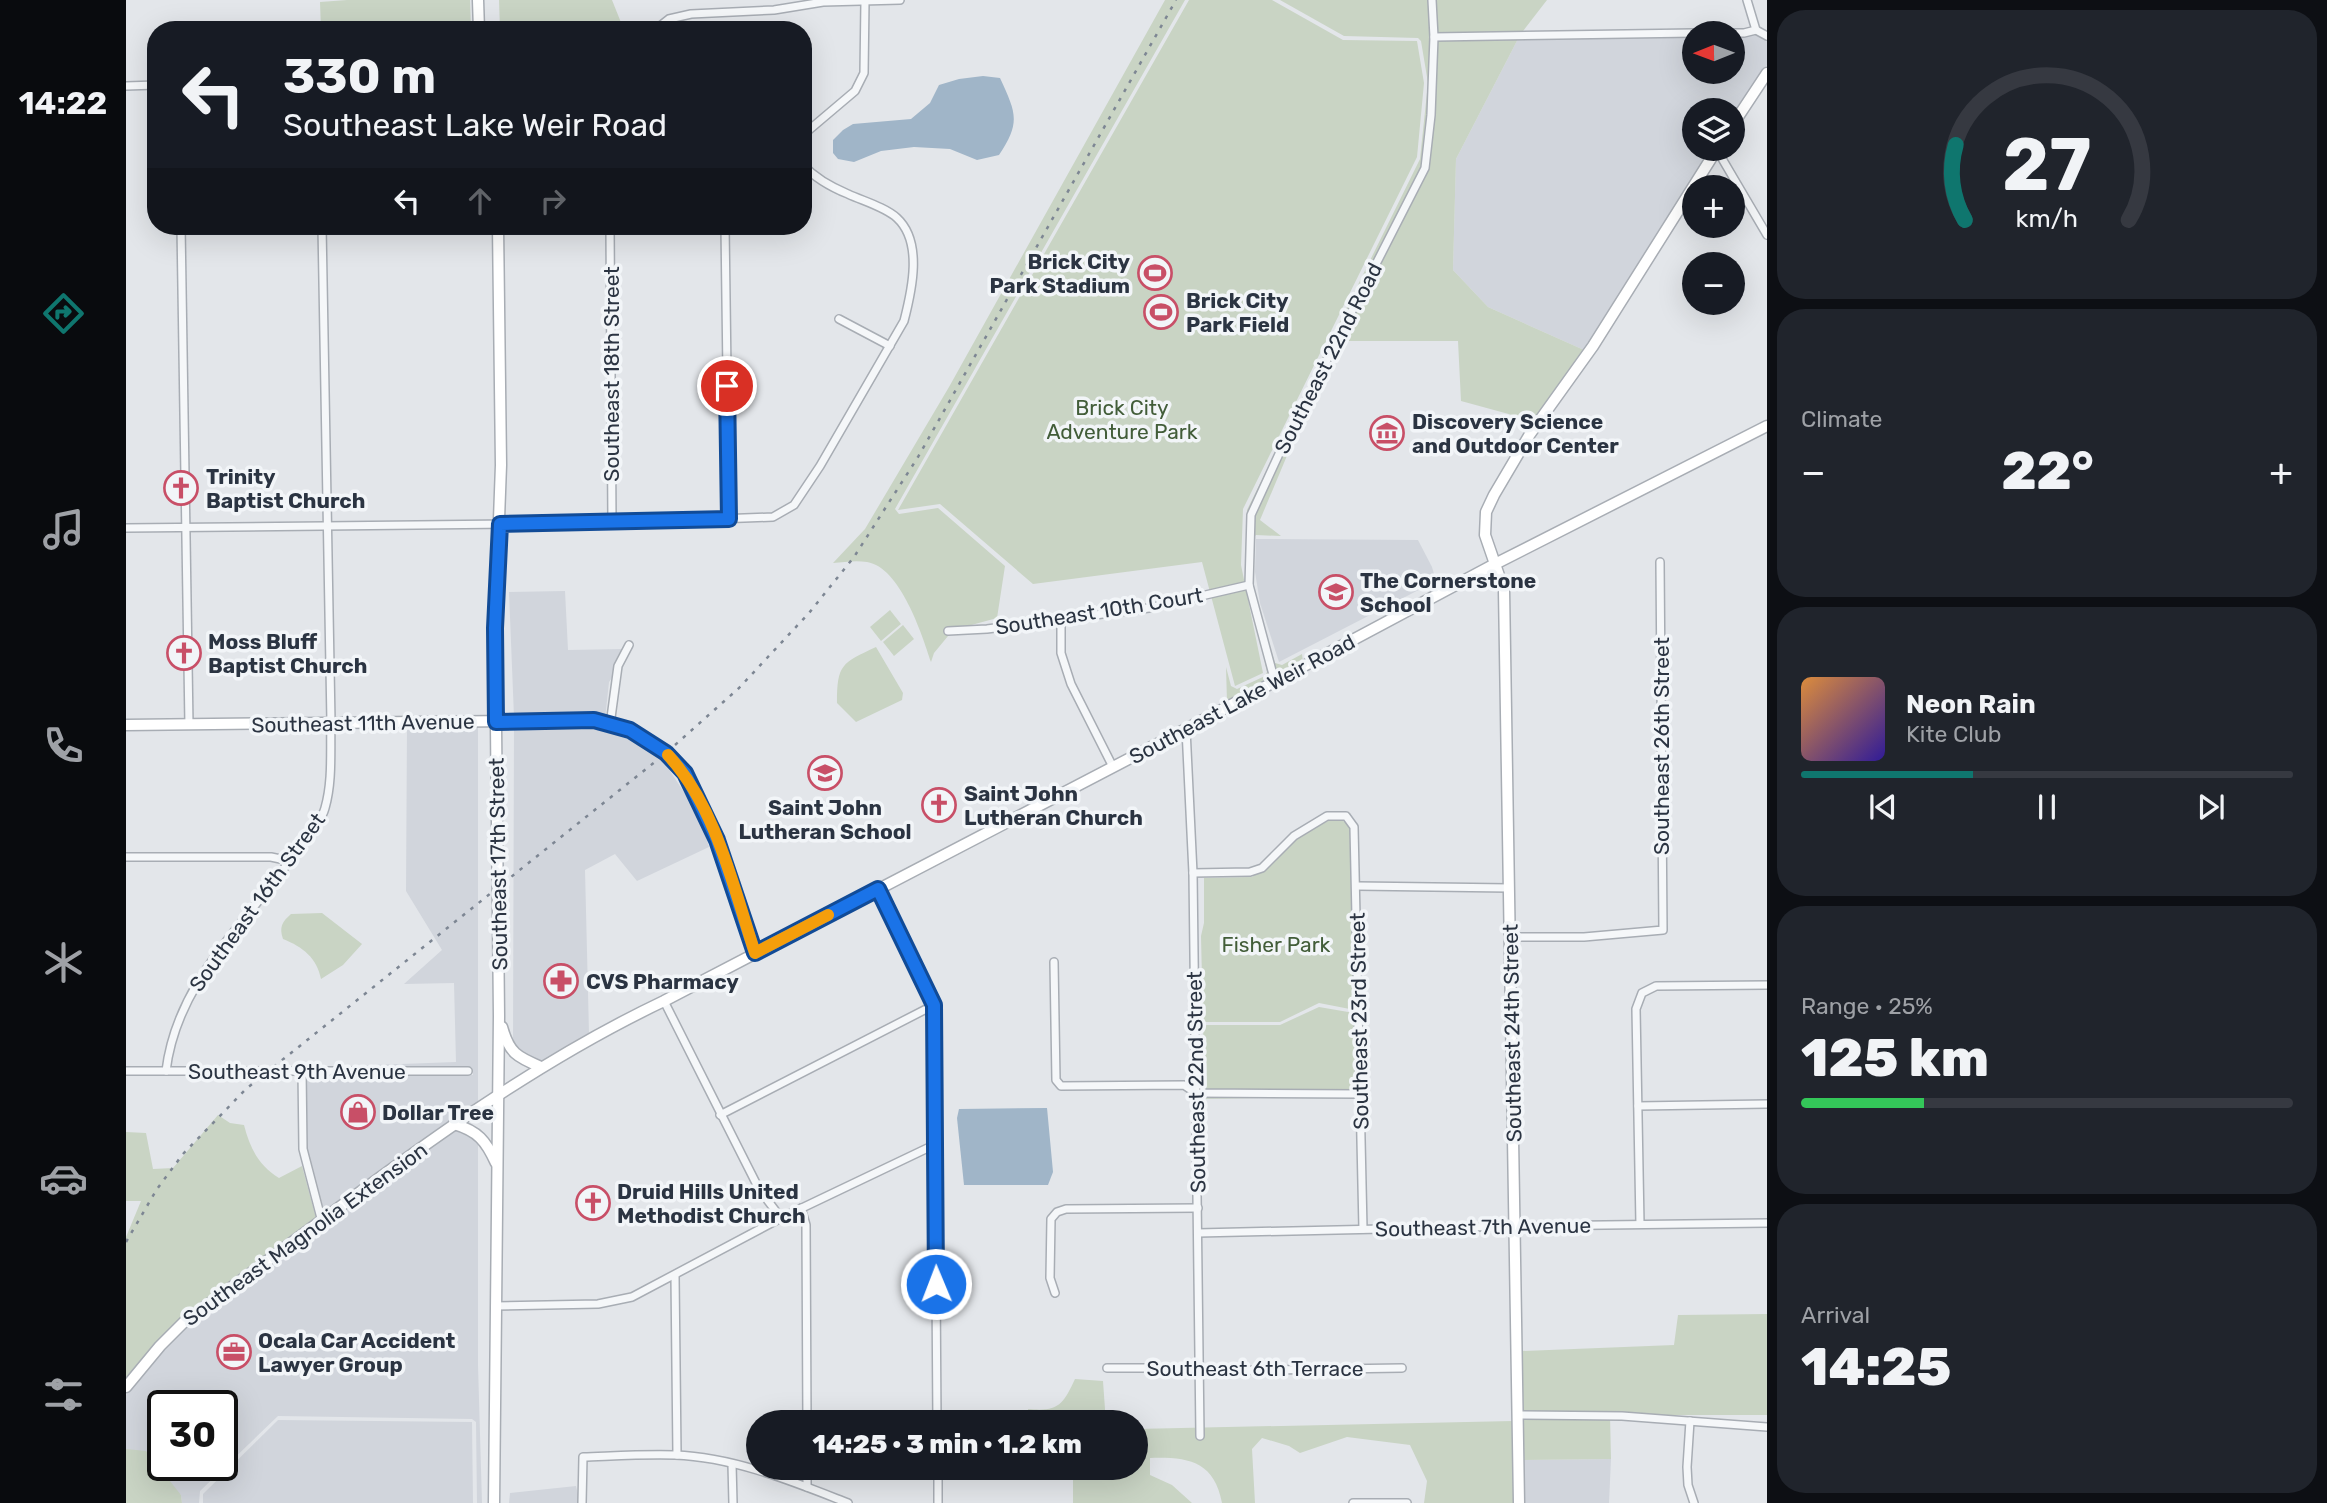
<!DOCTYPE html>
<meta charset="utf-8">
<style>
body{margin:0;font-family:Rubik,sans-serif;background:#20242c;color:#f1f3f6;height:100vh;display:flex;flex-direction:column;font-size:26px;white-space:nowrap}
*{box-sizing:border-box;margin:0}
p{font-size:23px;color:#9ea1a6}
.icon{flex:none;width:38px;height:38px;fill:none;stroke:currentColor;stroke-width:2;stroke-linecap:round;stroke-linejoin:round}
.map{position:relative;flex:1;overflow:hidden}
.drawer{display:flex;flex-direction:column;gap:10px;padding:10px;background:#0d0f14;width:560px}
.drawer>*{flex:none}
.hud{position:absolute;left:21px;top:21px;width:665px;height:214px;border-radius:28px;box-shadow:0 7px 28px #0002;background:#171b24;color:#f1f3f6;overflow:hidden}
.needle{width:46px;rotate:269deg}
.buttons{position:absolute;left:1556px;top:21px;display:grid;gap:14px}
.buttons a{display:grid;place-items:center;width:63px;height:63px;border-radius:50%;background:#171b24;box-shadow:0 7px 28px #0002;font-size:35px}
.speed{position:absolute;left:21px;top:1390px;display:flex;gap:14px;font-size:35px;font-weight:700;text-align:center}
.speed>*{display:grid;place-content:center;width:91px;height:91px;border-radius:50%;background:#171b24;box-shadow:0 7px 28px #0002;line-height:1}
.speed .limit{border:4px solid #111;border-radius:10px;background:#fff;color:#111}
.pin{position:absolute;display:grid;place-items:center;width:60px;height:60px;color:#fff;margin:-30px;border:4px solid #fff;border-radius:50%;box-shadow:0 2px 7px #0007}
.me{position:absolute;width:77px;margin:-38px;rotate:359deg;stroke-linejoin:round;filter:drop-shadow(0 0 5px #0008)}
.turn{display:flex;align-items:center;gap:24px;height:147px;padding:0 21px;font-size:32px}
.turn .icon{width:91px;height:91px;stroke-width:2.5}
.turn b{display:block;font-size:49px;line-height:60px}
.lanes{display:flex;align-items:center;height:66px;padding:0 21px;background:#0003;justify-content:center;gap:35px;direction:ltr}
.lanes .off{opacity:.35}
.big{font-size:52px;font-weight:800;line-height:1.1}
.drawer .tile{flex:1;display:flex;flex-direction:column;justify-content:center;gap:10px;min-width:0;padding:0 24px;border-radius:28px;background:#20242c}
.drawer .dial{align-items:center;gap:0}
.dial svg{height:182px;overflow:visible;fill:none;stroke:#363941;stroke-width:7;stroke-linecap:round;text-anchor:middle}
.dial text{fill:#f1f3f6;stroke:none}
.song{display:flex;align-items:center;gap:21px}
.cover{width:84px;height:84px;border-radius:10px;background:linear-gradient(135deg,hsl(30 70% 55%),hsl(250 70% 35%))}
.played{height:7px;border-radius:4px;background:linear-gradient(90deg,#0f766e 35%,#363941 35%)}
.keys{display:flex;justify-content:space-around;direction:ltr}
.heat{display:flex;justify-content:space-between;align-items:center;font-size:38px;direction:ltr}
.charge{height:10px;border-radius:5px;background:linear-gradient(90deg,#34c759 25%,#363941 0)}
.trip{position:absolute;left:620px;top:1410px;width:402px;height:70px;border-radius:35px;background:#171b24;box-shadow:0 7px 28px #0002;font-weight:800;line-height:70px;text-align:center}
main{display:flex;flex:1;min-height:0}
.dock{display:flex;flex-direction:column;width:126px;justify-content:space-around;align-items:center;background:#090b0e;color:#9ea1a6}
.dock .icon{width:49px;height:49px}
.dock .selected{color:#0f766e}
.dock b{font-size:32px;color:#f1f3f6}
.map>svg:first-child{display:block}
.built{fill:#d1d5dc;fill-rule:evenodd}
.green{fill:#c9d4c4}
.water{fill:#a0b5c8}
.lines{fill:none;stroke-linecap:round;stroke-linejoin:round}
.street-casing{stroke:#a8adb4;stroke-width:10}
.secondary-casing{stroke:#a8adb4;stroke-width:13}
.street{stroke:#f5f7f9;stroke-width:7}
.secondary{stroke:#fff;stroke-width:10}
.rail{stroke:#7d8693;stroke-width:2.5;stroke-dasharray:3.5 7;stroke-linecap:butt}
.route-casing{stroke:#114b97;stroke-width:18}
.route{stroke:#1a73e8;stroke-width:12}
.slow{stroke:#f59e0b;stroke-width:12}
.labels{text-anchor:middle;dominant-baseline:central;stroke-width:7;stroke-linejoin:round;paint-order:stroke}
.poi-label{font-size:21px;font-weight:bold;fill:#2b3442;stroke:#f2f5f8;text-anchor:start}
.street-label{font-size:21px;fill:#2b3442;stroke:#f2f5f8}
.park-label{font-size:21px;fill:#425d39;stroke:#f2f5f8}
</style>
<main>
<nav class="dock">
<b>14:22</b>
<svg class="icon selected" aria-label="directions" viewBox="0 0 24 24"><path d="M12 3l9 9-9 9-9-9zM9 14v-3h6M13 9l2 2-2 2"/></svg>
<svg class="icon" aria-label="music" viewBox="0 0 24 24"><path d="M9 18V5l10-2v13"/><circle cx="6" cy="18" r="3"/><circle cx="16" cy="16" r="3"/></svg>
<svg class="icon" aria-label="phone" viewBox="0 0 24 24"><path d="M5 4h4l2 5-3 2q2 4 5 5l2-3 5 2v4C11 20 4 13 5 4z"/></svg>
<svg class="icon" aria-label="climate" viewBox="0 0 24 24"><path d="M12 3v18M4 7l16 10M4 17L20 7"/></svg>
<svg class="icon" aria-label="car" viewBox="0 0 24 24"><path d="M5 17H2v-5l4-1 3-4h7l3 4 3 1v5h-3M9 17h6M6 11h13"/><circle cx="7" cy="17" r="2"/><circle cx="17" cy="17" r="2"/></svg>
<svg class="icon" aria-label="filters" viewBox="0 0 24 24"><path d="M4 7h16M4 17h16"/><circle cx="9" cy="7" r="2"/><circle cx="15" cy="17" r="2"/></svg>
</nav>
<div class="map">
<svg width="1641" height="1503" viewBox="0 0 1641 1503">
<rect width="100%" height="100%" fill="#e3e6ea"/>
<g class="built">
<path d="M1568,33V72H1606V33H1641V65L1607,118L1606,110H1568V149H1586L1458,350L1362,307L1327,270L1330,159L1394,35Z"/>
<path d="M1130,539L1292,540L1306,567L1310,581L1153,662L1134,603L1129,572Z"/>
<path d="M439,591L442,650L498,649L494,667L483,682L479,719L388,717L383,592Z"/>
<path d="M468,724L502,734L533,754L545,765L542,768L573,815L583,847L511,881L489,854L459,870L463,1033L414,1062L394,1053L387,1045L388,725Z"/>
<path d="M281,726H352V1105L325,1119L199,1215L181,1149L180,1075H347L346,1067L220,1066L330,1062L328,983L278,984L316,950L280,891Z"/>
<path d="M329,1129L341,1132L352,1140V1365L356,1503H351L350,1422L346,1419L152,1416L74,1491L73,1503H56L55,1495L0,1449V1395L7,1384L62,1325L201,1225ZM37,1405H96V1465H37Z"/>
<path d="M152,1420L346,1422L347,1503H77V1494Z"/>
<path d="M1485,1459L1483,1503H1398L1397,1460Z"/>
<path d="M450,1486L454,1503H383L384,1493Z"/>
</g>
<g class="green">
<path d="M221,0H344L345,30H195L194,2Z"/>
<path d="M373,0H486L498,30H374Z"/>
<path d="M1039,0H1059L769,509L773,514L812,508L879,566L871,618L827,630L808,653L805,662C796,634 774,567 741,562C730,560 718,562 707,563L739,529L823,387Z"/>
<path d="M1063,0H1146L1217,40L1291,41L1298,83L1291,157L1117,509L1115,565L1137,673L1109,686L1076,562L907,584L814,504L772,510Z"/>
<path d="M1154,0H1421L1394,35L1330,159L1327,270L1362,307L1458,350L1408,421L1335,401L1332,341H1209L1134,520L1155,536L1130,535L1126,539L1125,573L1130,603L1149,663L1156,665L1176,654L1177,662L1101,702L1100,667L1105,686L1111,689L1139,676L1141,672L1119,565L1121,510L1294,159L1302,83L1295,41L1292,38L1218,36Z"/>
<path d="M764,610L775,624L755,641L744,627Z"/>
<path d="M777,625L788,639L768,656L757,642Z"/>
<path d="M750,647L777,693L776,700L730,722L711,703C711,664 716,663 750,647Z"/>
<path d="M1206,819H1213L1221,823L1224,831L1229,1010L1193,1003L1154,1022H1077L1075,936L1078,923V878L1126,877L1146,863L1171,837Z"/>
<path d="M196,913L236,944L217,965L195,979C191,958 177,947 157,939C153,927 156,922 165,914Z"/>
<path d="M1193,1007L1228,1013L1233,1010L1234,1096L1079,1099L1077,1025H1154Z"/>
<path d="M92,1115L104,1123L118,1125C124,1148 132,1165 153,1178L176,1166L190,1218L30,1343L0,1379V1237L15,1201H0V1132L20,1133L27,1169L47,1168Z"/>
<path d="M1641,1314V1415H1484L1485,1459L1397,1460L1395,1351L1548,1345L1552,1315Z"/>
<path d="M949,1379L977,1381L980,1423H905L902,1409C932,1412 937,1405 949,1379Z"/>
<path d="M1387,1421L1388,1503H1298L1301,1481L1284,1445L1221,1437L1174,1453L1163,1446L1136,1438L1126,1449L1129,1503H1096C1088,1461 1062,1457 1024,1458V1475L1046,1485L1066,1503H947V1468H1010V1429Z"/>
<path d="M0,1449L20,1451L55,1495L56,1503H0Z"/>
</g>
<g class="water">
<path d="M857,76L874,78C890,113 895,122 873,155L851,160L824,149L788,147L755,151L728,162L712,159L707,153V140L717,130L727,124L785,119L804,103L813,85L833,79Z"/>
<path d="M921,1108L927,1172L922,1185H838L831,1118L833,1109Z"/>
</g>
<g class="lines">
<g class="street-casing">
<g id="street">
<path d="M1621,0L1630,30L1641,36"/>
<path d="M529,30L543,19L565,14L648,10L697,2L774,0"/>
<path d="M1579,33H1618L1630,30"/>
<path d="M1308,37L1568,33"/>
<path d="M0,86L30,85"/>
<path d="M677,135L729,91L738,73L739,1"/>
<path d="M1591,150L1641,235"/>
<path d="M55,226L63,725"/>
<path d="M484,226L486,523"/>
<path d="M599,226L603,519"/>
<path d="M713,319L764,346"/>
<path d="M0,528L486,523L647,517L668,505L694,466L778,321C786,290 797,242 771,218C759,207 737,201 722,194C705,187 690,179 677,165"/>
<path d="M935,618V653L945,684L987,767"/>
<path d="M822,631L861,629L1023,608L1123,585"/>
<path d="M1149,682L1123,585L1125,515L1153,454L1299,168L1305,115L1308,37L1306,0"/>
<path d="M484,725L492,666L503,645"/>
<path d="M1060,729L1067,873L1074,1436"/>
<path d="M0,857H145L164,861"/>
<path d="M1067,873L1124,872L1136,868L1168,836L1201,816H1220L1228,827L1237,1229"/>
<path d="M1231,886L1383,888"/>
<path d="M752,889L808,1005L811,1423"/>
<path d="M1385,937H1458L1537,930L1534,562"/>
<path d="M928,962L930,1080L935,1086L1058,1085L1070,1093L1234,1094"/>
<path d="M538,1001L633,1189L655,1218"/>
<path d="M176,1070L177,1149L196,1222"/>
<path d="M0,1071H342"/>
<path d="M40,1071C51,980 121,923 170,852C179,839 195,823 199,808C207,780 204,750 205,722L196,226"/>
<path d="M1512,1106L1641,1104"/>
<path d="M594,1115L808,1005"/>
<path d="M675,1208L680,1225L681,1423"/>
<path d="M1514,1224L1510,1009L1516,993L1530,986L1641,985"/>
<path d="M1072,1233L1390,1226L1641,1223"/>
<path d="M549,1276L551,1455"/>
<path d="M929,1293L924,1278L925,1219L931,1212L940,1209L1072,1208"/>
<path d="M369,1306L472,1304L506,1297L655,1218L808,1145"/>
<path d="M981,1368H1049L1073,1371L1276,1368"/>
<path d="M1391,1415L1496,1416L1641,1427"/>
<path d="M1564,1421L1561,1467L1562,1485L1568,1503"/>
<path d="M606,1464L607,1503"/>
<path d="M681,1468V1487"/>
<path d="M812,1468V1503"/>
<path d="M456,1503L457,1457C487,1456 519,1454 549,1455C608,1457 668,1482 722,1503"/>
<path d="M1227,1503H1281"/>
</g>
</g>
<g class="secondary-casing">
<g id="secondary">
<path d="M352,0L353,30"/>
<path d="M1606,126L1641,73"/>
<path d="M0,725L468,720C494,727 520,735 541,753C582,789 611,899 629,953"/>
<path d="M376,1027C383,1053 391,1057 415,1067"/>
<path d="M328,1124C352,1131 360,1141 370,1163"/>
<path d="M0,1387L34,1346L58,1322C214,1210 365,1083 538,1001L1060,729L1369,564L1641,426"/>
<path d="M368,1503L373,1016L369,628L375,465L372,226"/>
<path d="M1393,1503L1378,590L1359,535L1360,512L1368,495L1404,434L1467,346L1591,149"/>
</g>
</g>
<use href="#street" class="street"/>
<use href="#secondary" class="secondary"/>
<path class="rail" d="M0,1242L31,1189L57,1154L120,1089L540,753L613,688L683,613L728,557L792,457L1050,0"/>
</g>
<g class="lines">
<g class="route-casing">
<path id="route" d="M601,386L603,519L374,524L369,628L370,722L468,720L504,730L540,753L559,773L591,840L629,953L752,889L808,1005L810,1284"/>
</g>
<use href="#route" class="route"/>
<path class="slow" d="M542,755C590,807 607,886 629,953L702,915"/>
</g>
<defs>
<g id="stadium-ring" transform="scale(1.75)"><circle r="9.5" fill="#f2f5f8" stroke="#c84f67" stroke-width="1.5"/><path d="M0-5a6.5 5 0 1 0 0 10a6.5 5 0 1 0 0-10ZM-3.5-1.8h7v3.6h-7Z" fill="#c84f67"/></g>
<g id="museum-ring" transform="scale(1.75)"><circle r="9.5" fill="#f2f5f8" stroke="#c84f67" stroke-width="1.5"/><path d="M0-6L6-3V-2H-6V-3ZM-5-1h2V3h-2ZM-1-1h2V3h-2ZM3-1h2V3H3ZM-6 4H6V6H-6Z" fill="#c84f67"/></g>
<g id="church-ring" transform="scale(1.75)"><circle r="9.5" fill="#f2f5f8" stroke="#c84f67" stroke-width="1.5"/><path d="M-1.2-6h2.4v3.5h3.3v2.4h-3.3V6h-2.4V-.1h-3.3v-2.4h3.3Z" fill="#c84f67"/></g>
<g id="school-ring" transform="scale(1.75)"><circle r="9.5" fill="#f2f5f8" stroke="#c84f67" stroke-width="1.5"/><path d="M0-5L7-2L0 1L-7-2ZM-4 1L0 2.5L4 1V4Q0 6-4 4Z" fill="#c84f67"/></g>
<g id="pharmacy-ring" transform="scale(1.75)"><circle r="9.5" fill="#f2f5f8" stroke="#c84f67" stroke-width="1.5"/><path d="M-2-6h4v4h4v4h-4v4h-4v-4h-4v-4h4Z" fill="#c84f67"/></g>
<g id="shop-ring" transform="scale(1.75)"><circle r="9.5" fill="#f2f5f8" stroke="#c84f67" stroke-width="1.5"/><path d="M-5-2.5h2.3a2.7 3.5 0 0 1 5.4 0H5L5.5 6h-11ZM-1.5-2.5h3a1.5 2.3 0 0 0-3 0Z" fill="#c84f67"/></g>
<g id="office-ring" transform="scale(1.75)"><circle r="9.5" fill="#f2f5f8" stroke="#c84f67" stroke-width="1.5"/><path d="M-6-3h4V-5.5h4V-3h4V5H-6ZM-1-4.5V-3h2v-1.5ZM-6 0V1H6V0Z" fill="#c84f67"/></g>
</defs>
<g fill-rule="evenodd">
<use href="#stadium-ring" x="1029" y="273"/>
<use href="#stadium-ring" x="1035" y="312"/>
<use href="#museum-ring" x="1261" y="433"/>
<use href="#church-ring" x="55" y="488"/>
<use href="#school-ring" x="1210" y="592"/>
<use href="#church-ring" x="58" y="653"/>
<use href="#school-ring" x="699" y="773"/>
<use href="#church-ring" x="813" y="805"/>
<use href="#pharmacy-ring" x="435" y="981"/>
<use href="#shop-ring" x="232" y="1112"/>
<use href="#church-ring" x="467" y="1203"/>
<use href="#office-ring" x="108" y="1352"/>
</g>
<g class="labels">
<g class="poi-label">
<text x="1004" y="261" text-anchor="end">Brick City<tspan x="1004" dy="24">Park Stadium</tspan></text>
<text x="1060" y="300">Brick City<tspan x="1060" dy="24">Park Field</tspan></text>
<text x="1286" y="421">Discovery Science<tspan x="1286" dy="24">and Outdoor Center</tspan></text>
<text x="80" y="476">Trinity<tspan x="80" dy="24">Baptist Church</tspan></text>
<text x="1234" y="580">The Cornerstone<tspan x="1234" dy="24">School</tspan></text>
<text x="82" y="641">Moss Bluff<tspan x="82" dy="24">Baptist Church</tspan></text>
<text x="838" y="793">Saint John<tspan x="838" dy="24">Lutheran Church</tspan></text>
<text x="699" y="807" text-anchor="middle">Saint John<tspan x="699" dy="24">Lutheran School</tspan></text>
<text x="460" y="981">CVS Pharmacy</text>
<text x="256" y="1112">Dollar Tree</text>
<text x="491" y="1191">Druid Hills United<tspan x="491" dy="24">Methodist Church</tspan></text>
<text x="132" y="1340">Ocala Car Accident<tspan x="132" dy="24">Lawyer Group</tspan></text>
</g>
<g class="street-label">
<text transform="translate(1202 358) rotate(-63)">Southeast 22nd Road</text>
<text transform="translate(485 374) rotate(-90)">Southeast 18th Street</text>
<text transform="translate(973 611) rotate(-9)">Southeast 10th Court</text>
<text transform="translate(1116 699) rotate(-28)">Southeast Lake Weir Road</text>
<text transform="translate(237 723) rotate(-1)">Southeast 11th Avenue</text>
<text transform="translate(1535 746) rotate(-90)">Southeast 26th Street</text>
<text transform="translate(372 864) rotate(-91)">Southeast 17th Street</text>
<text transform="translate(131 902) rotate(-54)">Southeast 16th Street</text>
<text transform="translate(1233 1021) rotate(-91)">Southeast 23rd Street</text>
<text transform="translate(1386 1033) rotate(-91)">Southeast 24th Street</text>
<text x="171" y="1071">Southeast 9th Avenue</text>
<text transform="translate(1070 1082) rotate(-91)">Southeast 22nd Street</text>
<text transform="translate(1357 1227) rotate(-1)">Southeast 7th Avenue</text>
<text transform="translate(179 1234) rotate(-36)">Southeast Magnolia Extension</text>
<text x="1129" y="1368">Southeast 6th Terrace</text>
</g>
<g class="park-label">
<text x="996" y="407">Brick City<tspan x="996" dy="24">Adventure Park</tspan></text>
<text x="1150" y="944">Fisher Park</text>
</g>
</g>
</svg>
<div class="buttons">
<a><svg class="needle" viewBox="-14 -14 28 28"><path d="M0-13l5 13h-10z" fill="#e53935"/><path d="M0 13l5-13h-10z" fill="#9ea1a6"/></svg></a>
<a><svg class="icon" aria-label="layers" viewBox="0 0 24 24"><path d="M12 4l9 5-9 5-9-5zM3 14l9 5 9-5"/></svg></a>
<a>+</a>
<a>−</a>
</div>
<div class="speed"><div class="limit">30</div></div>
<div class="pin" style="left:601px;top:386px;background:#d93025"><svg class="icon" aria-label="arrive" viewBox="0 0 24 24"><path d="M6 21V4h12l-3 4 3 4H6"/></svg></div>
<svg class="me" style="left:810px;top:1284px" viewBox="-20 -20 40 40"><circle r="17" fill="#1a73e8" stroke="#fff" stroke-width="3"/><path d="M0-11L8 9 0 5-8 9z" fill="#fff"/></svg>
<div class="trip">14:25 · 3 min · 1.2 km</div>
<div class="hud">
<div class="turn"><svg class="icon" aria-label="left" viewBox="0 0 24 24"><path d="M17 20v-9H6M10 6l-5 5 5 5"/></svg><div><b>330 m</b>Southeast Lake Weir Road</div></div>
<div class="lanes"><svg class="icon" aria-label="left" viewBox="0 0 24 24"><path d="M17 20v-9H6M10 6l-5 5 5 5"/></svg><svg class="icon off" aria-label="ahead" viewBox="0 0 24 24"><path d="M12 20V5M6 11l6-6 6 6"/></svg><svg class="icon off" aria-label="right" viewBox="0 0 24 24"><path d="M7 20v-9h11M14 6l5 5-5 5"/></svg></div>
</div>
</div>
<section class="drawer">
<div class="tile dial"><svg viewBox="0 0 100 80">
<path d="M14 69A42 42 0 1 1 86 69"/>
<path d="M14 69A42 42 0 0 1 10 36" stroke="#0f766e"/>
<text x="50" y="56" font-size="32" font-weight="700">27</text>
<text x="50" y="72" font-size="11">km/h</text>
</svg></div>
<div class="tile"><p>Climate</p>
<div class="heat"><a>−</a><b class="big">22°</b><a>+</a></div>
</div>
<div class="tile">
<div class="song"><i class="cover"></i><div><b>Neon Rain</b><p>Kite Club</p></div></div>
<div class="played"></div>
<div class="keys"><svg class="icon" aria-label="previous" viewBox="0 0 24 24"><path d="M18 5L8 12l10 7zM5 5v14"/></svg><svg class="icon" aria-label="pause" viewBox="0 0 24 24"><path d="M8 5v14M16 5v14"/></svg><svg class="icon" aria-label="next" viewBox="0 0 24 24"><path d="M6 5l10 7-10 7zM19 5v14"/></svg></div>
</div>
<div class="tile"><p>Range · 25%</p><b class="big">125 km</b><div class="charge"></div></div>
<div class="tile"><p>Arrival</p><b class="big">14:25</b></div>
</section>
</main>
